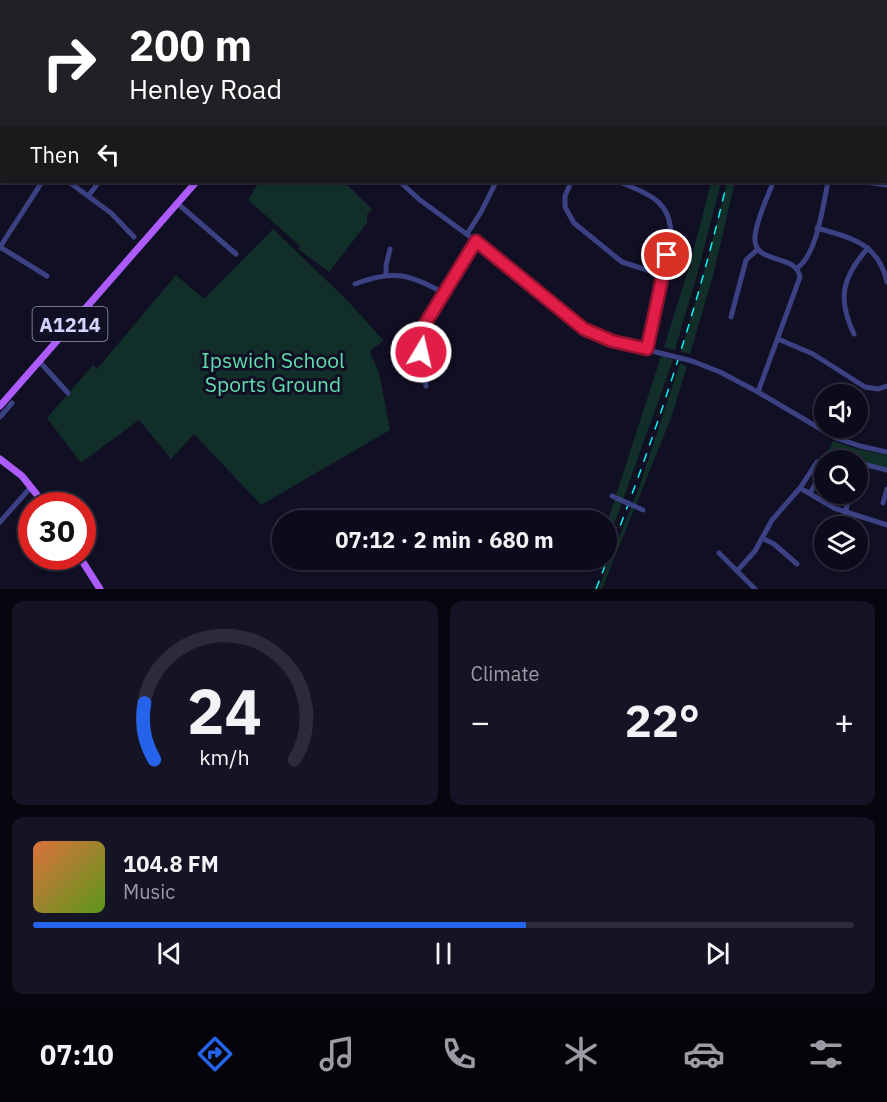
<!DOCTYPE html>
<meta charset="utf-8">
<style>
body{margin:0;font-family:"IBM Plex Sans",sans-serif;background:#151424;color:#f1f3f6;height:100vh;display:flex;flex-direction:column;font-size:22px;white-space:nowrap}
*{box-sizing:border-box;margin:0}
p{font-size:20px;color:#9a9ba3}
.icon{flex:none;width:33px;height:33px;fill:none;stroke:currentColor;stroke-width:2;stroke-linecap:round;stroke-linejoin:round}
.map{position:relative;height:589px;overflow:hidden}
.sheet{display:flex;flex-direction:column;gap:12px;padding:12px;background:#07060f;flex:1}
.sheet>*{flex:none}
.guide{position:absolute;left:0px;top:0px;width:888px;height:183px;box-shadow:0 2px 4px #0004,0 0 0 2px #2c2b3a;background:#202124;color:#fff;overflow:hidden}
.tools{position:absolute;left:814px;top:384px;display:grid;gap:12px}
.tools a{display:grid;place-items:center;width:54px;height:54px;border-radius:50%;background:#0c0b1b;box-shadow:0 2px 4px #0004,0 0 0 2px #2c2b3a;font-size:30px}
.speed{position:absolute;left:18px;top:492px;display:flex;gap:12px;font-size:30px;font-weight:700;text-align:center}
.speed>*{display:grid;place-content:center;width:78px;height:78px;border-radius:50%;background:#0c0b1b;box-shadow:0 2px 4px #0004,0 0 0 2px #2c2b3a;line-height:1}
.speed .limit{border:9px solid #d22;background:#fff;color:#111}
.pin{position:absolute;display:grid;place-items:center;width:51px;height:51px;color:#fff;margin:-26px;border:3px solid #fff;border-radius:50%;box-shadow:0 2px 6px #0007}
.me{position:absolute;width:66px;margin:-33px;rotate:9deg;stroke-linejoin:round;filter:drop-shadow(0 0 4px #0008)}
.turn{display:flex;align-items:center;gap:21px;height:126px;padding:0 30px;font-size:27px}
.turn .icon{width:78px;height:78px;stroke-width:2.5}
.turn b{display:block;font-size:42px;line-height:51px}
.then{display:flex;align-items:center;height:57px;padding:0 30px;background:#0003;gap:12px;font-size:22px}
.big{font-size:45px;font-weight:800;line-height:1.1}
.sheet .widget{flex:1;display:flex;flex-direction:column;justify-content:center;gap:9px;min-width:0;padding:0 21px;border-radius:12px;background:#151424}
.sheet .dial{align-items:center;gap:0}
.dial svg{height:156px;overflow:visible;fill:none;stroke:#2c2b3a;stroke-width:7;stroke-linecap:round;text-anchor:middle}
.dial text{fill:#f1f3f6;stroke:none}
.song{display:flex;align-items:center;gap:18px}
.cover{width:72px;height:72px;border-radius:9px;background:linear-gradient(135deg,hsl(20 70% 55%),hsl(90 70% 35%))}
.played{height:6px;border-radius:3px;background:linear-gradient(90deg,#2563eb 60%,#2c2b3a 60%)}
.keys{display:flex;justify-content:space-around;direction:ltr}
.heat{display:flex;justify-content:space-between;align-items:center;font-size:33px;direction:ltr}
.sheet .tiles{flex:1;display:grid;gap:12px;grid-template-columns:1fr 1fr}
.widget:last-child{grid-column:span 2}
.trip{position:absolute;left:272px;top:510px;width:345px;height:60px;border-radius:30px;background:#0c0b1b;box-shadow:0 2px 4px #0004,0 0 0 2px #2c2b3a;font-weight:800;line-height:60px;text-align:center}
.dock{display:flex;height:96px;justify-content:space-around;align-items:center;background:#05040b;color:#9a9ba3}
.dock .icon{width:42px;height:42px}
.dock .selected{color:#2563eb}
.dock b{font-size:27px;color:#f1f3f6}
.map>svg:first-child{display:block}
.green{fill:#122e29}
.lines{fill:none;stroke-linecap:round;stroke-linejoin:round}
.minor{stroke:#3b4182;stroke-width:5}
.major{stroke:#ad5cfb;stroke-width:7}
.rail{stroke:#06f7f2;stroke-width:1.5;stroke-dasharray:9 8;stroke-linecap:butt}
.minor-bridge{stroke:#3b4182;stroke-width:5}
.route-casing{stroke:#92132f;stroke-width:15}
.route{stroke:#e11d48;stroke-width:10}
.labels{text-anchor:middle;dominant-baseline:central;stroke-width:6;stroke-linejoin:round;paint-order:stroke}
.shield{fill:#100f24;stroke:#9898bd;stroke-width:1.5}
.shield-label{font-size:20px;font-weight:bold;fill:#d3d3fe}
.park-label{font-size:21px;fill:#60ddae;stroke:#100f24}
</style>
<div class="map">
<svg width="887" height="589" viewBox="0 0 887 589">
<rect width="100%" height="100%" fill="#100f24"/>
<g class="green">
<path d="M259,182H344L372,209L367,215V223L329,272L298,249L300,246L248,200Z"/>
<path d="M711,182H721L700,264L675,350L664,347L690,264Z"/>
<path d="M727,182H735L713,276L690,354L681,352L708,258Z"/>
<path d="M273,229L346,299L384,341L373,348L370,353L379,372L390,430L261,505L194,434L171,459L139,420L81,463L47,418L93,365L97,369L176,275L204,299Z"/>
<path d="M661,356L673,360L606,547V526Z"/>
<path d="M680,363L687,366L671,418L602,589H598L639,488Z"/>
<path d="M833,441L853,448L887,455V469L858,462L828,451Z"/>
</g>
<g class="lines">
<g class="minor">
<path d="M45,0L48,2"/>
<path d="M221,0L225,2"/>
<path d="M564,0L566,2"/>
<path d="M845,0L847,2"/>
<path d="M4,2L5,0"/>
<path d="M105,2L106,0"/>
<path d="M365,2L366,0"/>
<path d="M521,2V0"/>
<path d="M585,2L586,0"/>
<path d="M638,2L639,0"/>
<path d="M808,2V0"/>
<path d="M0,7L2,5"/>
<path d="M0,134L2,135"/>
<path d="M42,182L0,247L47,276"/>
<path d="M69,182L111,213L134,237"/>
<path d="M400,182L420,200L491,252L584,329L612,341L660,353"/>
<path d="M571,182L565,196V207L574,223L622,262L663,275"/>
<path d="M620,182C647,194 670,199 671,234L647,349"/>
<path d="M865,182L887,185"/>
<path d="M89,195L99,182"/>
<path d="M177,203L236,254"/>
<path d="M817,228C852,238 878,243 887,282"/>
<path d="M467,234L481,212L496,182"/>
<path d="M797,268C817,255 823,205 828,182"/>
<path d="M386,274V266L390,249"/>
<path d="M355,284C391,270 409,273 443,293"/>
<path d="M79,315L104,336"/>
<path d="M731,317L746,260L758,249"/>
<path d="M854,334C837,299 842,277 868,248"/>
<path d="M778,339L813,354L865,387L878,389L887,386"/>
<path d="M39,361L68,393"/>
<path d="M692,361L720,372L758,392L836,438L860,446L887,452"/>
<path d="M426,386C424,374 421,361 421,348C421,313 458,270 476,241"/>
<path d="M758,392L800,277C796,252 752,266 755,236C757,218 767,199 773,182"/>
<path d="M0,417L12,403"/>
<path d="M828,454L849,460"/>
<path d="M858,466L863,464L887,470"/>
<path d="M800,488L834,508L887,525"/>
<path d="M810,493L820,476"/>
<path d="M883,503L887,489"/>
<path d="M845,513L850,494"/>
<path d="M0,522L31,487"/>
<path d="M762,538L774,544L797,564"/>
<path d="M719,553L755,589"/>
<path d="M737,571L755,551L772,520L800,488L817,462"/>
</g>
<g class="major">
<path d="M274,2V0"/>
<path d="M0,406L196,182"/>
<path d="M0,459L22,476L46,506"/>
<path d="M79,556L100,589"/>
</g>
<g class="rail">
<path d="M761,2V0"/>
<path d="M596,589C648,456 695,321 727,182"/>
</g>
<g class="minor-bridge">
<path d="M660,353L692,361"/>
<path d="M612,496L643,510"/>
</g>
</g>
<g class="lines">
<g class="route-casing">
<path id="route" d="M421,352L425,324L476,241L584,329L612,341L647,349L667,255"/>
</g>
<use href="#route" class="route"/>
</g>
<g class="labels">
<rect class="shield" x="32.5" y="307" width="75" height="34" rx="4.5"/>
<g class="shield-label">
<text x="70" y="324">A1214</text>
</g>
<g class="park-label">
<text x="273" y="360">Ipswich School<tspan x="273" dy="24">Sports Ground</tspan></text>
</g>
</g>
</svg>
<div class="tools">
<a><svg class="icon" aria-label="sound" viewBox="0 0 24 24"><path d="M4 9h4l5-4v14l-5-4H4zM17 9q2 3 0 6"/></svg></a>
<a><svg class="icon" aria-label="search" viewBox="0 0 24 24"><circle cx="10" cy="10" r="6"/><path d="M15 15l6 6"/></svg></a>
<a><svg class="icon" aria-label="layers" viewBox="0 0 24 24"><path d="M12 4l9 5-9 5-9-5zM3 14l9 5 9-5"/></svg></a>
</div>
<div class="speed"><div class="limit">30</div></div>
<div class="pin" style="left:667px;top:255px;background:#d93025"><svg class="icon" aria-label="arrive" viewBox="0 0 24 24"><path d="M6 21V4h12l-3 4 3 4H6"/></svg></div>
<svg class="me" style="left:421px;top:352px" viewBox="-20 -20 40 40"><circle r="17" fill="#e11d48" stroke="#fff" stroke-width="3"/><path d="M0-11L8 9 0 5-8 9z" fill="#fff"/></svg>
<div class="trip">07:12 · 2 min · 680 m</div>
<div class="guide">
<div class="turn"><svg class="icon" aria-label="right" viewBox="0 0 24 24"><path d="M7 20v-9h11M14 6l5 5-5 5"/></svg><div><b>200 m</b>Henley Road</div></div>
<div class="then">Then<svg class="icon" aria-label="left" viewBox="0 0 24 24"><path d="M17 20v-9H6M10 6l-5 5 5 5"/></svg></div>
</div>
</div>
<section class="sheet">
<div class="tiles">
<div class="widget dial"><svg viewBox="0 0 100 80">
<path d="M14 69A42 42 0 1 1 86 69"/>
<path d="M14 69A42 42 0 0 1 9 40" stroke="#2563eb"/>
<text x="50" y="56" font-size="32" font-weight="700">24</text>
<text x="50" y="72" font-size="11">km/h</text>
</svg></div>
<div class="widget"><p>Climate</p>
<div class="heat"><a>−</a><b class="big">22°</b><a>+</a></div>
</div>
<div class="widget">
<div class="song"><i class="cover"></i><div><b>104.8 FM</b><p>Music</p></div></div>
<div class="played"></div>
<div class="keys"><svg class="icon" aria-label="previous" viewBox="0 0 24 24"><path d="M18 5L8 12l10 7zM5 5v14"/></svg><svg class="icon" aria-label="pause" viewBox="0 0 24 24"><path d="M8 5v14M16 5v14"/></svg><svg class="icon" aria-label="next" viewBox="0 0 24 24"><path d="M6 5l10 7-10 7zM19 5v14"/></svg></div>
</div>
</div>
</section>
<nav class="dock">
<b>07:10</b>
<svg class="icon selected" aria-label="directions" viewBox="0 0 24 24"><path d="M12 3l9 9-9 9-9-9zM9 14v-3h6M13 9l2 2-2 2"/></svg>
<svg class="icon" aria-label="music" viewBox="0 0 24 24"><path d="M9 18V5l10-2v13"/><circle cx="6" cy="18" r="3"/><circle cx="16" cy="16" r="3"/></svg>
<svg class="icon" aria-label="phone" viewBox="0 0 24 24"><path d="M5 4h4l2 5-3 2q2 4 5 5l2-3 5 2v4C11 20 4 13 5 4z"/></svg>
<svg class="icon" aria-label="climate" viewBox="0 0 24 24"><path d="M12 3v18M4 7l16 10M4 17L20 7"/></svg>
<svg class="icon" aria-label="car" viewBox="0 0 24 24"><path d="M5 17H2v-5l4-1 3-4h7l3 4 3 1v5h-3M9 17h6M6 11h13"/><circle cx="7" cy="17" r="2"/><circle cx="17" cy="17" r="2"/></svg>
<svg class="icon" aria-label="filters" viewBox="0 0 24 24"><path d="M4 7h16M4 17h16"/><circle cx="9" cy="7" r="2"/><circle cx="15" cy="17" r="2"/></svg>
</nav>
